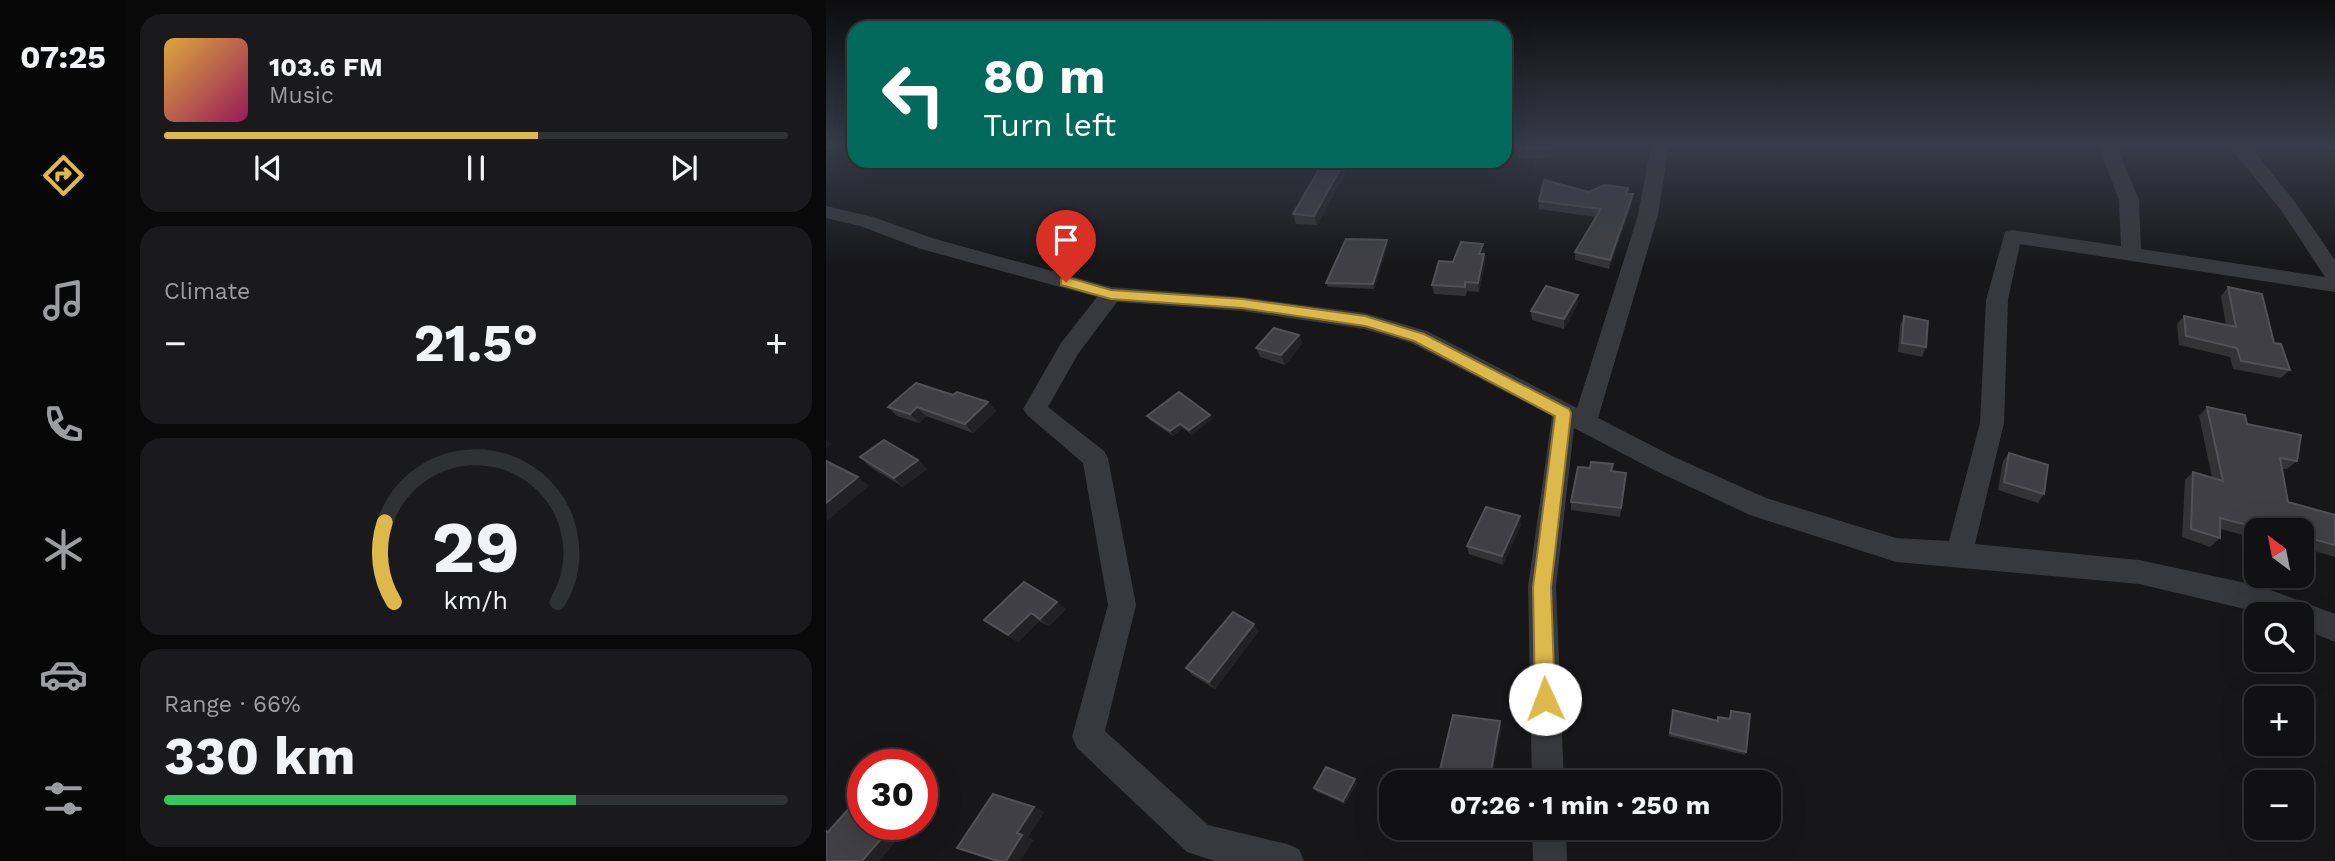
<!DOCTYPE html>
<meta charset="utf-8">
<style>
body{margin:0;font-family:"Work Sans",sans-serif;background:#1a1a1c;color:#f1f3f6;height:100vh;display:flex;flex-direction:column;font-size:26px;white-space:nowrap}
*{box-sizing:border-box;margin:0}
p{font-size:23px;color:#9c9da0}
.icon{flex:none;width:38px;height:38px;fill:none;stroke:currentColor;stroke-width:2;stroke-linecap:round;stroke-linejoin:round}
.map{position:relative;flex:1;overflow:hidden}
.details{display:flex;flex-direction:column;gap:14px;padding:14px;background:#09090a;width:700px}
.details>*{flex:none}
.guide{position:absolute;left:21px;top:21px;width:665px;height:147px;border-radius:21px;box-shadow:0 7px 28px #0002,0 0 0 2px #303133;background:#00695c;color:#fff;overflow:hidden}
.needle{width:46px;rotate:328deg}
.buttons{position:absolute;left:1418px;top:518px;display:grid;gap:14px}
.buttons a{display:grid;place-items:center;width:70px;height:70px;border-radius:14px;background:#111113;box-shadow:0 7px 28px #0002,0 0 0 2px #303133;font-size:35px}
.speed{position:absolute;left:21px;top:749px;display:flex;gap:14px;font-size:35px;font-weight:700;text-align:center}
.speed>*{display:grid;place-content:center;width:91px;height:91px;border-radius:50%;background:#111113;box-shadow:0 7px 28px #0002,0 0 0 2px #303133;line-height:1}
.speed .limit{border:10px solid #d22;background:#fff;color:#111}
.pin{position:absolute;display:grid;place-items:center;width:60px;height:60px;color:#fff;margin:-72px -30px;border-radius:50% 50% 50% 0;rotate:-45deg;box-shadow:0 0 7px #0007}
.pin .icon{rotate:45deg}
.me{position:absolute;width:77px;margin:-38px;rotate:358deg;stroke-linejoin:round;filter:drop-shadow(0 0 5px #0008)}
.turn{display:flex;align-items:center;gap:24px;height:147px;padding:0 21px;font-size:32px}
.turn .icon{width:91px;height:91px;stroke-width:2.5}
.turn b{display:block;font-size:49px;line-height:60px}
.big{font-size:52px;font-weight:700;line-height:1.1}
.details .card{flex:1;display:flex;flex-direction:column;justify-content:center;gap:10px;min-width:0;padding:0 24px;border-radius:21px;background:#1a1a1c}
.details .dial{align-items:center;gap:0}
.dial svg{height:182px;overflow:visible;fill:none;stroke:#303133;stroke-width:7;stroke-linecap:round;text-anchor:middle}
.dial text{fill:#f1f3f6;stroke:none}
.song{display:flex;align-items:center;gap:21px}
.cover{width:84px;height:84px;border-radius:10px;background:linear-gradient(135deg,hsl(40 70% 55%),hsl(330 70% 35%))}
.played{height:7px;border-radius:4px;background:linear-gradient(90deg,#ddb84a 60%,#303133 60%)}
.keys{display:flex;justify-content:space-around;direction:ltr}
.heat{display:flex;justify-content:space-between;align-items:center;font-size:38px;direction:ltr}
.charge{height:10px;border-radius:5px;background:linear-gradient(90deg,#34c759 66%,#303133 0)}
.trip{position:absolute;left:553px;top:770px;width:402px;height:70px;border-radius:21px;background:#111113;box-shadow:0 7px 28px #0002,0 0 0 2px #303133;font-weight:700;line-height:70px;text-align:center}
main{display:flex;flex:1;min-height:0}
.dock{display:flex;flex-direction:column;width:126px;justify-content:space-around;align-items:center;background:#070708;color:#9c9da0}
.dock .icon{width:49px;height:49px}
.dock .selected{color:#ddb84a}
.dock b{font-size:32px;color:#f1f3f6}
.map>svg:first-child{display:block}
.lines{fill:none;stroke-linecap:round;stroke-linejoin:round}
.street{fill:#38393d;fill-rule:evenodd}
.wall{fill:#333336}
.shaded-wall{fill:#222224}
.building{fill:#404044;stroke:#515156;stroke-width:2}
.route{fill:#ddb84a;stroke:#907830;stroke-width:2}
</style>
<main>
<nav class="dock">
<b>07:25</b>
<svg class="icon selected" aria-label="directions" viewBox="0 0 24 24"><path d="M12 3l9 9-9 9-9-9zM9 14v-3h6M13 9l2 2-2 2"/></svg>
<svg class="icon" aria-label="music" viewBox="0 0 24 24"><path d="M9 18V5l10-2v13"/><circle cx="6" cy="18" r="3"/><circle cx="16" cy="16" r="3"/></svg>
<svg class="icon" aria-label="phone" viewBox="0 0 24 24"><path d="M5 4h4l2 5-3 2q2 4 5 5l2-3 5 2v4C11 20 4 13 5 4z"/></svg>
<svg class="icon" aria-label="climate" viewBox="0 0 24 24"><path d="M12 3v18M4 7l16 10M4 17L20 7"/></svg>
<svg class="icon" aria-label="car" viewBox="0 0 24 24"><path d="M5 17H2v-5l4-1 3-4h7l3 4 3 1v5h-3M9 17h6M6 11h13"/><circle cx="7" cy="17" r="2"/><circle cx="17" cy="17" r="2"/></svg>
<svg class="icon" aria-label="filters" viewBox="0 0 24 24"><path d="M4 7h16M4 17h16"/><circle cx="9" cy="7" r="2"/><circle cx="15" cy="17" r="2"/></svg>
</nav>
<section class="details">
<div class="card">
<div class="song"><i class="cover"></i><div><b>103.6 FM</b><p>Music</p></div></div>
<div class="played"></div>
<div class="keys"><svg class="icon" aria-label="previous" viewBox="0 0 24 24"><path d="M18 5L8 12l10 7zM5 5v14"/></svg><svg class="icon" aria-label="pause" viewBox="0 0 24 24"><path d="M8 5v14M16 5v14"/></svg><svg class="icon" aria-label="next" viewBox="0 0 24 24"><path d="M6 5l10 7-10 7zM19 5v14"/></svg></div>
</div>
<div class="card"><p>Climate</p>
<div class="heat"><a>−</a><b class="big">21.5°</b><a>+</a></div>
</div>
<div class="card dial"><svg viewBox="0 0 100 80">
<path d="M14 69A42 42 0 1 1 86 69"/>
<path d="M14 69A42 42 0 0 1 10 34" stroke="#ddb84a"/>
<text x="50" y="56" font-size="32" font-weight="700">29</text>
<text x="50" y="72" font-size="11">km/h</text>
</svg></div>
<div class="card"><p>Range · 66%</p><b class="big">330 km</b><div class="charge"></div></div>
</section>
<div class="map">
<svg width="1509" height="861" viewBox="0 0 1509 861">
<rect width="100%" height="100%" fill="#171719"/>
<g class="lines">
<g class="street">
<path d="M0,145H12L0,151Z"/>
<path d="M825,145H843L832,215L772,418L846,456L940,498L1070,538L1123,541L1154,423L1160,300L1179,232L1186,230L1295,246L1293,200L1272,145H1290L1313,200L1315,249L1499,277L1455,210L1402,145L1424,146L1469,202L1509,260V292L1194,244L1182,300L1178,423L1149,544L1313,560L1434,586L1509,614V642L1475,628V614H1440L1313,584L1070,562L924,515L828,470L748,428L730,587L738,782H706L702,587L726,416L585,343L538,329L416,311L291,302L252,354L222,407L278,451L282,458L310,605L279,731L382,825L461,844L473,849L478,861H389L361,852L251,748L246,737L282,605L257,463L201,415L197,409L235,343L271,297L95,249L34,226L0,218V206L47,217L109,239L285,287L416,297L539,313L601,331L751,408L812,215Z"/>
<path d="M706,828H740L741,861H707Z"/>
</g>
</g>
<g class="wall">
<path d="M690,145H725L726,157L692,159Z"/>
<path d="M517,164L519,173L491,225L470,224L467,214Z"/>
<path d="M763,192L802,194L806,203L783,269L749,260V252L770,217L713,209V201Z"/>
<path d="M561,240L562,244L548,289L502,287L500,283Z"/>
<path d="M658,253L659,263L653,292L641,291L640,296L608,294L606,285L627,262Z"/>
<path d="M1402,287L1448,343L1464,370L1455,378L1407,369L1404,357L1353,345L1351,324L1358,316L1400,325L1395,296Z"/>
<path d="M752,295V304L738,329L706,320L705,311Z"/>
<path d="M1078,316L1100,347L1096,357L1072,352L1074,326Z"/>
<path d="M473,335L476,344L459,365L434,357L430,348Z"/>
<path d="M127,395L162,402L170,411L147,433L100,416L93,423L71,416L62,407Z"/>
<path d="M1381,407L1421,424L1471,461L1461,469H1456L1462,502L1509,515V557L1475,547V530H1430V538L1394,529V538L1384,547L1356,537L1359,480L1367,472L1386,477L1373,416Z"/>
<path d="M321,416L386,419L366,435L357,428L347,436L324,420Z"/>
<path d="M1183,453L1218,494L1212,503L1172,490L1177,461Z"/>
<path d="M34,457L92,460L101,469L77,487L43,466Z"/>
<path d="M786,471L800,473L794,517L745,510V502Z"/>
<path d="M695,525L677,565L643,554L641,546Z"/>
<path d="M240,609L223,626L213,621L192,642L168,627L158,620Z"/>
<path d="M433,631L389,689L366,675L360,668Z"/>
<path d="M847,710L891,720L892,717L903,719L905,711L920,752L919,755L843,736Z"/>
<path d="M529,779L531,782L519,804L490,791L488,788Z"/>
<path d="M208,807L218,812L202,837L207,840L194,861H168L131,848Z"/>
</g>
<g class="shaded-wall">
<path d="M517,164L519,173L491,225L488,216Z"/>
<path d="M807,194L806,203L783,269L784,260Z"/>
<path d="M561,240L562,244L548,289L547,284Z"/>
<path d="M657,244L658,253L654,263L653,254Z"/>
<path d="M658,254L659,263L653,292L652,283Z"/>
<path d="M752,295V304L738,329V319Z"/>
<path d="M473,335L476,344L459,365L455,355Z"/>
<path d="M162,402L170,411L147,433L139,424Z"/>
<path d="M91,407L100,416L93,423L84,414Z"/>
<path d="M384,415L386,419L366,435L363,430Z"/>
<path d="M354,424L357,428L347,436L344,431Z"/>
<path d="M0,440L5,444L0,448Z"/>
<path d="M92,460L101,469L77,487L68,478Z"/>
<path d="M32,477L43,486L1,521L0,503Z"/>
<path d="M694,516L695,525L677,565L676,556Z"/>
<path d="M231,602L240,609L223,626L214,619Z"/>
<path d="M205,613L213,621L192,642L182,635Z"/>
<path d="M428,624L433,631L389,689L383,682Z"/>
<path d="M674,721L676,728L665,782H663Z"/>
<path d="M529,779L531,782L519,804L517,801Z"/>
<path d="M208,807L218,812L202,837L207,840L194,861H180L191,833Z"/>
<path d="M68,824L84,825L53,861H36Z"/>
</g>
<g class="building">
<path d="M691,145H725V148L692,150Z"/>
<path d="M498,161H512L517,164L488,216L467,214Z"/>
<path d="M718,180L763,192L779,185L802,188L800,194H807L784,260L749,252L775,209L713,201Z"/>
<path d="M520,239L561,240L547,284L500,283Z"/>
<path d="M635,242L657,244L653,254H658L652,283L639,282V287L606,285L613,261L627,262Z"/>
<path d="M720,286L752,295L738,319L705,311Z"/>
<path d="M1402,287L1436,294L1448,343L1455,344L1464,370L1415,361L1411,348L1360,336L1358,316L1410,327Z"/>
<path d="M1078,316L1102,321L1100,347L1076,343Z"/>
<path d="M448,328L473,335L455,355L430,348Z"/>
<path d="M90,383L127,395L131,392L162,402L139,424L91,407L84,414L62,407Z"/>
<path d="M353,392L384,415L363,430L354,424L344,431L321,416Z"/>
<path d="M1381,407L1419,415L1421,424L1475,435L1471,461L1454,458L1462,502L1509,515V545L1475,536V530H1441L1394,518V538L1365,529L1367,472L1397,481Z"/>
<path d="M58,440L92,460L68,478L34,457Z"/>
<path d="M1183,453L1222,465L1218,494L1178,482Z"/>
<path d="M0,461L32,477L0,503Z"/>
<path d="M765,462L787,464L785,471L800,473L795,508L745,502L752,467L764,468Z"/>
<path d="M660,507L694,516L676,556L641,546Z"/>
<path d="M198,582L231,602L214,619L205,613L182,635L158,620Z"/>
<path d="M407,612L428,624L383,682L360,668Z"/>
<path d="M847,710L892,721V717L904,719L905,711L924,714L920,752L844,733Z"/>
<path d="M627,715L674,721L663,782H611Z"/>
<path d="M500,767L529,779L517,801L488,788Z"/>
<path d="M167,794L208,807L191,833L196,835L180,861H172L131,848Z"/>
<path d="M33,797L37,800V824H68L36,861H0V831L2,832Z"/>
</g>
<linearGradient id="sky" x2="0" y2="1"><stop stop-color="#0d0d0e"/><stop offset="0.55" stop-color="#363c49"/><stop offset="1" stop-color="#363c49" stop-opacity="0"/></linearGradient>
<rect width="1509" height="265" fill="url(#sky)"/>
<path class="route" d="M240,277L285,290L416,299L539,316L598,334L743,409L745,413L725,587L729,699L726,706L719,708L712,706L709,699L707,587L729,416L588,341L539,326L416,308L285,299L235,285V279Z"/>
</svg>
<div class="buttons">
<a><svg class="needle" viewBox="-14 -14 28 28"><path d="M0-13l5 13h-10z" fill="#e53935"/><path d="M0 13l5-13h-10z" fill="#9c9da0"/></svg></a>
<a><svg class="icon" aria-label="search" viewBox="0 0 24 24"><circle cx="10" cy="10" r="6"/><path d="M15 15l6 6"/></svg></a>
<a>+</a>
<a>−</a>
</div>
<div class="speed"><div class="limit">30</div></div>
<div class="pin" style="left:240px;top:282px;background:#d93025"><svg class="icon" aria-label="arrive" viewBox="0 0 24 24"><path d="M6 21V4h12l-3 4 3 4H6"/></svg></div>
<svg class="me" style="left:719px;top:699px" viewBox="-20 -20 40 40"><circle r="19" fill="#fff"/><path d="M0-13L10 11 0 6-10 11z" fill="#ddb84a"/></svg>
<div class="trip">07:26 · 1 min · 250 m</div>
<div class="guide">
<div class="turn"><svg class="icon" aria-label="left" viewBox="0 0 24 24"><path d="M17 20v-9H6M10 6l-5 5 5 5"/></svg><div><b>80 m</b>Turn left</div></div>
</div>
</div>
</main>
